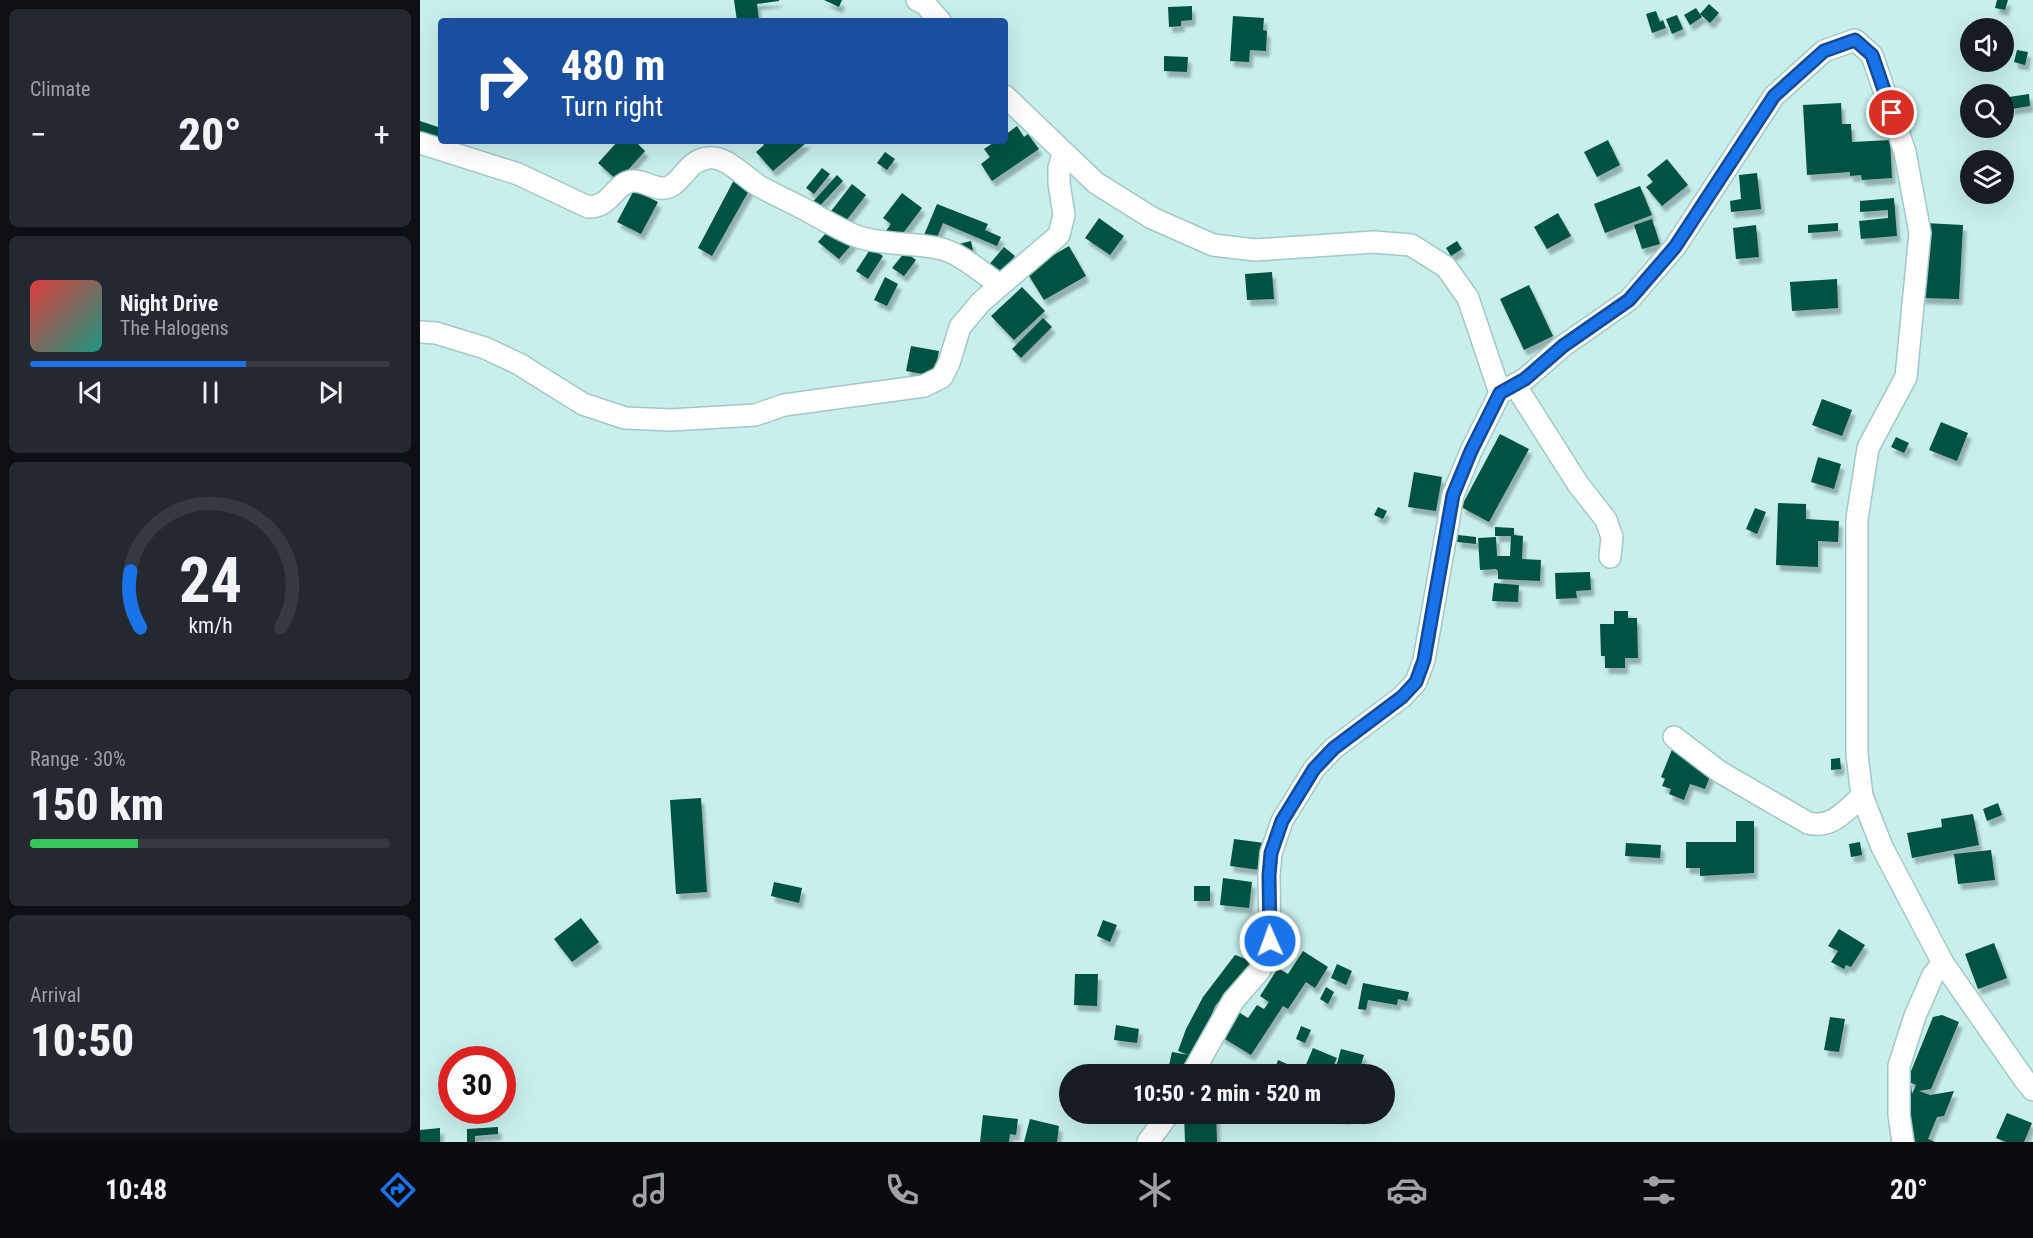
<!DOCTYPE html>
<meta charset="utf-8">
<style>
body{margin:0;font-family:"Roboto Condensed",sans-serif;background:#242831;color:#f1f3f6;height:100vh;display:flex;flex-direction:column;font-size:22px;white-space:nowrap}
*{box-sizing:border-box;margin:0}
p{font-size:20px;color:#9ea1a6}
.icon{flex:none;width:33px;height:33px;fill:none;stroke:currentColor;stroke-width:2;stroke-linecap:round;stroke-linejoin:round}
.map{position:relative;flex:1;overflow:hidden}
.drawer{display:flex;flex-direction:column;gap:9px;padding:9px;background:#0d0f14;width:420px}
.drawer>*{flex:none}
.guide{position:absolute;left:18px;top:18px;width:570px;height:126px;border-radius:6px;box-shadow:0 6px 24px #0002;background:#1a4fa0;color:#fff;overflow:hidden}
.fabs{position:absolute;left:1540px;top:18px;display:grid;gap:12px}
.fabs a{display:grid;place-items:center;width:54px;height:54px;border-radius:50%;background:#171b24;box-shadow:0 6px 24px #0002;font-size:30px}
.speed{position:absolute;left:18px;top:1046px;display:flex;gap:12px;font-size:30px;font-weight:700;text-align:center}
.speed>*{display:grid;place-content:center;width:78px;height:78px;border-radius:50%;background:#171b24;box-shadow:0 6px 24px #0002;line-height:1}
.speed .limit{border:9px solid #d22;background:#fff;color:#111}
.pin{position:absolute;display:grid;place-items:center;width:51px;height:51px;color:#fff;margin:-26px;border:3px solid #fff;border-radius:50%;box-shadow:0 2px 6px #0007}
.me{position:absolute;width:66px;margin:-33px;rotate:358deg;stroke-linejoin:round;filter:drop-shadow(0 0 4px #0008)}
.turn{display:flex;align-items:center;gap:21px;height:126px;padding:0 24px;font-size:27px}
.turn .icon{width:78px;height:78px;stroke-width:2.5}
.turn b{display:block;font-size:42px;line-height:51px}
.big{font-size:45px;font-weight:800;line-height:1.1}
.drawer .card{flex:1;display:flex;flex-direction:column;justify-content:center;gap:9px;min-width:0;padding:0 21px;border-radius:9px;background:#242831}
.drawer .dial{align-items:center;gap:0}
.dial svg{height:156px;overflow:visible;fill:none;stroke:#363941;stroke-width:7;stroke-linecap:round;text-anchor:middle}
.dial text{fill:#f1f3f6;stroke:none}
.song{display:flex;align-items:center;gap:18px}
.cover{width:72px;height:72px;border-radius:9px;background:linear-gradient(135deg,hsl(0 70% 55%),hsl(170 70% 35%))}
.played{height:6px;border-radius:3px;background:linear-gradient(90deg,#1a73e8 60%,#363941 60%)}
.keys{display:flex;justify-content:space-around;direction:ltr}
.heat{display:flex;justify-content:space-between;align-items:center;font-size:33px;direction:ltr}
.charge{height:9px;border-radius:4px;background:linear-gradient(90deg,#34c759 30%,#363941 0)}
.trip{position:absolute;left:639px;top:1064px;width:336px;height:60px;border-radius:30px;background:#171b24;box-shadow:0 6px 24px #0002;font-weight:800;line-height:60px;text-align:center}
.dock{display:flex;height:96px;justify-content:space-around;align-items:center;background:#090b0e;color:#9ea1a6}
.dock .icon{width:42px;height:42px}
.dock .current{color:#1a73e8}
.dock b{font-size:27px;color:#f1f3f6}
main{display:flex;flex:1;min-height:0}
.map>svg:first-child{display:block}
.building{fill:#015242;filter:url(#shadow)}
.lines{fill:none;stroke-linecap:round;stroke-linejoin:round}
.minor-casing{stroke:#a2c8c6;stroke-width:24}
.minor{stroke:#fff;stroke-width:21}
.route-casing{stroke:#114b97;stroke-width:15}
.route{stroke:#1a73e8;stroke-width:10}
</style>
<main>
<section class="drawer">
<div class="card"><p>Climate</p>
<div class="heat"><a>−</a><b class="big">20°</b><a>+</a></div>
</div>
<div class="card">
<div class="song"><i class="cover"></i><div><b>Night Drive</b><p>The Halogens</p></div></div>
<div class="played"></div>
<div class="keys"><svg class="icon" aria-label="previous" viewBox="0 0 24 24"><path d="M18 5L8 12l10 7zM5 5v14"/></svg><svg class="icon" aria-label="pause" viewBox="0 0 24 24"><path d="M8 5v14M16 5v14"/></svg><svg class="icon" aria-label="next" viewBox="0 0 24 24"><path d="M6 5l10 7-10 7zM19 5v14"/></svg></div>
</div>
<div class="card dial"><svg viewBox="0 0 100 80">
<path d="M14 69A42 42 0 1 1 86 69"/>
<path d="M14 69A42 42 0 0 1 9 40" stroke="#1a73e8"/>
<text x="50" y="56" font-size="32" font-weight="700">24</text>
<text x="50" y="72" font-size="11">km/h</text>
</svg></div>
<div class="card"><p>Range · 30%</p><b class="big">150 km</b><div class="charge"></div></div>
<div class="card"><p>Arrival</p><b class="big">10:50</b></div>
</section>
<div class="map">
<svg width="1613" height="1142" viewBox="0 0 1613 1142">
<defs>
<filter id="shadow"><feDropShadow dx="3.5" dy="6" stdDeviation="1.5" flood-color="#0004"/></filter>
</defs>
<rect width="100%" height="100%" fill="#c9efed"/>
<g class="building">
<path d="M314,0H359V1L337,4L339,21H317Z"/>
<path d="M404,0H422L419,7Z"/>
<path d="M1577,0H1588L1585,10L1575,8Z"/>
<path d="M1289,4L1299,13L1290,23L1280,14Z"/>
<path d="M772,6V20L761,21V26L749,27L748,7Z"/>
<path d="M1276,8L1282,17L1270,25L1264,15Z"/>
<path d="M1236,11L1240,22L1243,20L1246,28L1232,33L1226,14Z"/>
<path d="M1257,15L1263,29L1252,34L1246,19Z"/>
<path d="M813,16L844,18L843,30L847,31L846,51L830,50L829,62L810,61Z"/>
<path d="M1597,50L1608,52L1605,65L1594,62Z"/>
<path d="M744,56L768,57L767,72L744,71Z"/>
<path d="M1609,94L1610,106L1591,109L1589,97Z"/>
<path d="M1421,103L1422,124H1431L1432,142L1470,140L1472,178L1442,180L1441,175L1430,176V172L1387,175L1383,105Z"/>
<path d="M0,121L21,128V141H30L28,146L0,138Z"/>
<path d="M597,126L604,137L608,134L619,149L572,181L561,164L570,157L564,149L576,141H585V135Z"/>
<path d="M1188,140L1200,165L1177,177L1164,152Z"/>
<path d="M198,141H215L225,151L198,181L178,163Z"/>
<path d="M341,141H384L386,143L353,171L336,152L344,145Z"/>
<path d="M465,152L475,159L467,170L457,163Z"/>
<path d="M1247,159L1268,185L1242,206L1226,187L1233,182L1227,175Z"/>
<path d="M402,168L410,174L394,194L386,188Z"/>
<path d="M1337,173L1341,209L1311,212L1310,201L1321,199L1319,175Z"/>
<path d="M417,175L423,181L396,210L390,205Z"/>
<path d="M315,178L331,187L292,256L278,248Z"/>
<path d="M432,184L446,195L422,226L408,215Z"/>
<path d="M1220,186L1232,215L1185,233L1174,204Z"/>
<path d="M214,190L238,202L221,234L197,222Z"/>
<path d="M482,193L502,208L477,241L465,232L471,224L463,218Z"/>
<path d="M1474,198L1477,236L1441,239L1439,221L1468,218V210L1440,212V201Z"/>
<path d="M517,204L568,224L565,230L581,237L577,246L523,223L516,240L504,235Z"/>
<path d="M1138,213L1151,236L1127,249L1114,227Z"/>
<path d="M679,218L704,236L690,255L665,238Z"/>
<path d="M1232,219L1240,244L1222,249L1214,225Z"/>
<path d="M1418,223V231L1388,233V225Z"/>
<path d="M1505,223L1543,225L1539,299L1501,298Z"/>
<path d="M413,225L434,242L419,259L398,242Z"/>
<path d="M1336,225L1339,257L1316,259L1313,228Z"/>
<path d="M551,241L553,250L537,254L535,245Z"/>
<path d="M1037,241L1042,249L1031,256L1026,248Z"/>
<path d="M649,246L666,276L624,300L606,271Z"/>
<path d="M584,247L595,256L577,276L567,267Z"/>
<path d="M451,248L463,256L448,279L436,271Z"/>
<path d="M485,252L496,260L484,276L472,268Z"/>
<path d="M852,272L854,299L827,300L825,274Z"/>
<path d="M465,277L478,284L467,306L454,300Z"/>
<path d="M1417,279L1418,308L1372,311L1370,282Z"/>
<path d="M1109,285L1133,336L1104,350L1080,299Z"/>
<path d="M602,287L625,311L594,340L571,316Z"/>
<path d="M623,318L632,327L601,358L592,349Z"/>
<path d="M491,346L519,351L514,376L486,371Z"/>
<path d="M1402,399L1432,410L1422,436L1392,425Z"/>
<path d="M1521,422L1548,433L1537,461L1509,450Z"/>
<path d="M1080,434L1109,449L1069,522L1041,507Z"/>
<path d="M1476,437L1489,443L1484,453L1471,447Z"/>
<path d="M1398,457L1421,464L1414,489L1391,482Z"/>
<path d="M994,472L1022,477L1016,511L988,507Z"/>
<path d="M1358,503L1386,504V519L1419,521L1418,542L1398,541V567L1356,565Z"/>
<path d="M958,507L967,511L963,519L954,515Z"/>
<path d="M1335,508L1346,512L1337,534L1326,529Z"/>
<path d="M1075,527L1094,528V535L1103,536L1102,559L1121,560L1120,581L1078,579V571L1076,569L1060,570L1058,538L1076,537L1077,556H1090L1091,536H1075Z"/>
<path d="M1038,535L1056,537V544L1037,542Z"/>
<path d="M1170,572L1171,590L1156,591L1157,598L1136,599L1135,573Z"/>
<path d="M1074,583L1099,585L1098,602L1072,601Z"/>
<path d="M1194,611H1208V618H1217L1218,658H1205V668H1185V656H1181L1180,624H1194Z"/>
<path d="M1253,747L1282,758L1277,769L1291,774L1285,789L1270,784L1264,800L1249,794L1251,789L1242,786L1245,779L1241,777Z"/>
<path d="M1420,758L1421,769L1411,770V759Z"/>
<path d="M281,798L287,892L256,894L250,800Z"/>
<path d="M1578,803L1582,815L1567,821L1563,809Z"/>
<path d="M1553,814L1559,845L1492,858L1487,833L1522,827L1521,819Z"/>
<path d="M1316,821H1334V873L1280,876V868H1266V842H1316Z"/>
<path d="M814,839L844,843L840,870L810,866Z"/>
<path d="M1440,842L1442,855L1431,857L1429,844Z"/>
<path d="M1206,843L1241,845L1240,858L1205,856Z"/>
<path d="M1571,850L1575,880L1538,884L1534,854Z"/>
<path d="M803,878L832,882L829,908L800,905Z"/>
<path d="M354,882L382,888L379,903L351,896Z"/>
<rect x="774" y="886" width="16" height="15"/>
<path d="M161,918L179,942L152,962L134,939Z"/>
<path d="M683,920L697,925L690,942L677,936Z"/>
<path d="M1419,929L1445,945L1431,967L1426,965L1424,969L1411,962L1418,951L1408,946Z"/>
<path d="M1574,943L1587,978L1558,989L1545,954Z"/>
<path d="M883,951L908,967L895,988L886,982L868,1009L863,1006L831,1055L800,1036L817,1011L828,1018L837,1005L844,1009L849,1002L840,996L858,968L868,974Z"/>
<path d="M815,955L832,961L830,965L795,1006L774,1060L767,1074L748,1070L752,1052L769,1055L758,1051L766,1029L783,997Z"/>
<path d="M917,964L932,971L926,985L911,978Z"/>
<path d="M655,974H678L677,1006L654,1005Z"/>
<path d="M943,983L989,992L987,1001L978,999L977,1005L948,1000L946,1010L938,1009Z"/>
<path d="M906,987L914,992L908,1004L900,999Z"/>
<path d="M1522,1015L1539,1022L1511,1089L1499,1091L1510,1095L1534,1091L1524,1116L1517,1117L1508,1139L1515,1142H1494V1132L1486,1129L1481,1086L1491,1085L1492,1094L1496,1085L1487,1081L1513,1017Z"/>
<path d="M1410,1017L1425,1019L1419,1052L1404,1050Z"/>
<path d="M696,1025L719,1029L717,1043L694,1040Z"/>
<path d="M881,1026L891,1030L885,1043L876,1039Z"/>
<path d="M893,1048L917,1058L910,1074H882Z"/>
<path d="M921,1049L944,1055L938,1074H914Z"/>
<path d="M858,1060L876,1068L874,1074H853Z"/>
<path d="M764,1113H796L797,1142H765Z"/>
<path d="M907,1113H928L926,1119Z"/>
<path d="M1587,1113L1612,1123L1604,1142H1586L1576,1138Z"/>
<path d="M563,1115L598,1119L596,1135L590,1134L589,1142H560Z"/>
<path d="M610,1119L639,1126L637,1142H604Z"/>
<path d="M78,1127V1134L55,1136V1142H47V1129Z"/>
<path d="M20,1128V1142H0V1130Z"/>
</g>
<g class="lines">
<g class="minor-casing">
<g id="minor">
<path d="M497,0L505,4L520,21"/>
<path d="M585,96L676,183L732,218L793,245L835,250L954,242L991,245L1026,267L1048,298L1080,393L1051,451L1033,495L1004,660L996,682L982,697L914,748L894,769L862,821L851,853L849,875L850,941L840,970L813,1001L772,1074"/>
<path d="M0,143L98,174L168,207C191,208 195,182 213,181C225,180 237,192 249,187C264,180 267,161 288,158C306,155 324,177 339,186C353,194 369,201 384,209C401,218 418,229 436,236C464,246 494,242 522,249C543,255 562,273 580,285"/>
<path d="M0,332L16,333L65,348L99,364L163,404L205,418L251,420L335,415L364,405L504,386L522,377L529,363L540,327L561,302L639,235L644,215L639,183V168L643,154"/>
<path d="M1095,385L1158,484L1186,520L1192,537L1190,557"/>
<path d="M1080,393L1105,379L1143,346L1209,300L1255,247L1354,96L1404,51L1435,40L1452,55L1485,152L1500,233L1486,377L1448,448L1437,519V754L1442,796L1462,847L1523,963L1604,1079L1613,1090"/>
<path d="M1254,737L1300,772L1388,823C1412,829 1425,811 1442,796"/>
<path d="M728,1142L749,1113"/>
<path d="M1483,1142L1479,1115V1066L1495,1016L1513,975L1523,963"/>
</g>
</g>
<use href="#minor" class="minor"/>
</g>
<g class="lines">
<g class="route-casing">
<path id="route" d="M850,941L849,875L851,853L862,821L894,769L914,748L982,697L996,682L1004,660L1033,495L1051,451L1080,393L1105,379L1143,346L1209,300L1255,247L1354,96L1404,51L1435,40L1452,55L1472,113"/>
</g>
<use href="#route" class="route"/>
</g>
</svg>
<div class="fabs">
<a><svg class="icon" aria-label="sound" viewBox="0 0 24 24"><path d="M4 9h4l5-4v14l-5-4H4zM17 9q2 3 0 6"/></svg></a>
<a><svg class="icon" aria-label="search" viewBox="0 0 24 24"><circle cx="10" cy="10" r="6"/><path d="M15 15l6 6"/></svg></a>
<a><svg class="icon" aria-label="layers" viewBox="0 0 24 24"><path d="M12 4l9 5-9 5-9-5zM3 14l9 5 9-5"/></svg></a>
</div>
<div class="speed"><div class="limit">30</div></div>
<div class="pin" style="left:1472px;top:113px;background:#d93025"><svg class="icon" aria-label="arrive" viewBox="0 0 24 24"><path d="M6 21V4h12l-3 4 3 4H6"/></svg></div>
<svg class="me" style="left:850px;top:941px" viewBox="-20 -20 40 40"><circle r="17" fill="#1a73e8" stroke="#fff" stroke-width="3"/><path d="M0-11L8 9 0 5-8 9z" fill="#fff"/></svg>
<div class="trip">10:50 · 2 min · 520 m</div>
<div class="guide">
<div class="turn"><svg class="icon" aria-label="right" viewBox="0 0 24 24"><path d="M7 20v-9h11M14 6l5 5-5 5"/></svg><div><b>480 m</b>Turn right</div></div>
</div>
</div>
</main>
<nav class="dock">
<b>10:48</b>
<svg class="icon current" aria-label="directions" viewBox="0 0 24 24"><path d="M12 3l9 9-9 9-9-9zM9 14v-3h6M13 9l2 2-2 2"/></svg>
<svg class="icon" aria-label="music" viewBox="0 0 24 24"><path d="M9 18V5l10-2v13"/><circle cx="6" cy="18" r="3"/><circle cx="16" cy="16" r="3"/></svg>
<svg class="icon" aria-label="phone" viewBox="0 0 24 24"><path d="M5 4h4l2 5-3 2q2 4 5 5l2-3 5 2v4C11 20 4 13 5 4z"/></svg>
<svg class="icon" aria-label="climate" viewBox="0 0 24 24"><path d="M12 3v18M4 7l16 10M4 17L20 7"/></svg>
<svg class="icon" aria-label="car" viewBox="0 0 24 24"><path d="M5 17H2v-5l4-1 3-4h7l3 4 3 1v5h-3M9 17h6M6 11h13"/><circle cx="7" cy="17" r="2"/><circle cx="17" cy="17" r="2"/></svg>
<svg class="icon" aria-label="filters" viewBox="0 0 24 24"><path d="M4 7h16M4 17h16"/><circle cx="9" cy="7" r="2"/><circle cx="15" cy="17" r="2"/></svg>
<b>20°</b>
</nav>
